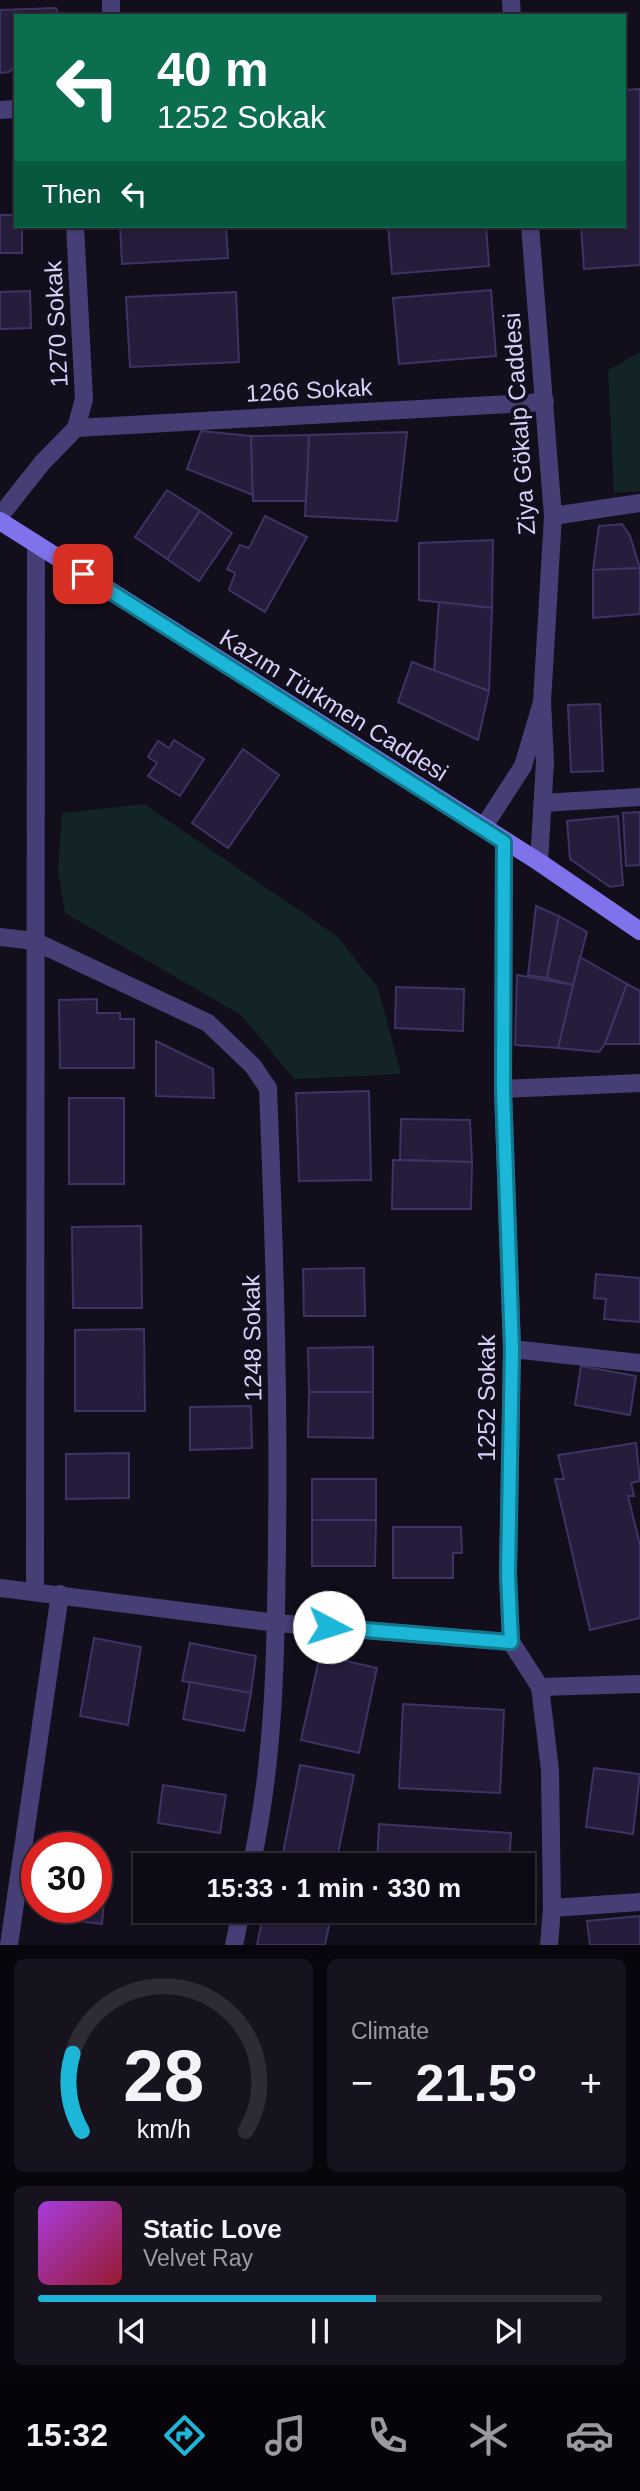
<!DOCTYPE html>
<meta charset="utf-8">
<style>
body{margin:0;font-family:Arial,sans-serif;background:#17131e;color:#f1f3f6;height:100vh;display:flex;flex-direction:column;font-size:26px;white-space:nowrap}
*{box-sizing:border-box;margin:0}
p{font-size:23px;color:#9b9aa0}
.icon{flex:none;width:38px;height:38px;fill:none;stroke:currentColor;stroke-width:2;stroke-linecap:round;stroke-linejoin:round}
.map{position:relative;height:1945px;overflow:hidden}
.sheet{display:flex;flex-direction:column;gap:14px;padding:14px;background:#08060c;flex:1}
.sheet>*{flex:none}
.top-card{position:absolute;left:14px;top:14px;width:612px;height:214px;border-radius:0px;box-shadow:0 2px 5px #0004,0 0 0 2px #2e2b34;background:#0b6e4f;color:#fff;overflow:hidden}
.speed{position:absolute;left:21px;top:1832px;display:flex;gap:14px;font-size:35px;font-weight:700;text-align:center}
.speed>*{display:grid;place-content:center;width:91px;height:91px;border-radius:50%;background:#0e0a15;box-shadow:0 2px 5px #0004,0 0 0 2px #2e2b34;line-height:1}
.speed .limit{border:10px solid #d22;background:#fff;color:#111}
.pin{position:absolute;display:grid;place-items:center;width:60px;height:60px;color:#fff;margin:-30px;border-radius:14px;box-shadow:0 4px 10px #0006}
.me{position:absolute;width:77px;margin:-38px;rotate:95deg;stroke-linejoin:round;filter:drop-shadow(0 0 5px #0008)}
.turn{display:flex;align-items:center;gap:24px;height:147px;padding:0 28px;font-size:32px}
.turn .icon{width:91px;height:91px;stroke-width:2.5}
.turn b{display:block;font-size:49px;line-height:60px}
.then{display:flex;align-items:center;height:66px;padding:0 28px;background:#0003;gap:14px;font-size:26px}
.big{font-size:52px;font-weight:800;line-height:1.1}
.sheet .card{flex:1;display:flex;flex-direction:column;justify-content:center;gap:10px;min-width:0;padding:0 24px;border-radius:10px;background:#17131e}
.sheet .dial{align-items:center;gap:0}
.dial svg{height:182px;overflow:visible;fill:none;stroke:#2e2b34;stroke-width:7;stroke-linecap:round;text-anchor:middle}
.dial text{fill:#f1f3f6;stroke:none}
.song{display:flex;align-items:center;gap:21px}
.cover{width:84px;height:84px;border-radius:10px;background:linear-gradient(135deg,hsl(280 70% 55%),hsl(350 70% 35%))}
.played{height:7px;border-radius:4px;background:linear-gradient(90deg,#1cb7d8 60%,#2e2b34 60%)}
.keys{display:flex;justify-content:space-around;direction:ltr}
.heat{display:flex;justify-content:space-between;align-items:center;font-size:38px;direction:ltr}
.sheet .tiles{flex:1;display:grid;gap:14px;grid-template-columns:1fr 1fr}
.card:last-child{grid-column:span 2}
.trip{position:absolute;left:133px;top:1853px;width:402px;height:70px;border-radius:0px;background:#0e0a15;box-shadow:0 2px 5px #0004,0 0 0 2px #2e2b34;font-weight:800;line-height:70px;text-align:center}
.menu{display:flex;height:112px;justify-content:space-around;align-items:center;background:#060408;color:#9b9aa0}
.menu .icon{width:49px;height:49px}
.menu .active{color:#1cb7d8}
.menu b{font-size:32px;color:#f1f3f6}
.map>svg:first-child{display:block}
.green{fill:#122425}
.building{fill:#251d3b;stroke:#3f3264;stroke-width:2}
.lines{fill:none;stroke-linecap:round;stroke-linejoin:round}
.minor{stroke:#453f75;stroke-width:18}
.tertiary{stroke:#453f75;stroke-width:18}
.secondary{stroke:#7f73ec;stroke-width:18}
.route-casing{stroke:#12778c;stroke-width:18}
.route{stroke:#1cb7d8;stroke-width:12}
.labels{text-anchor:middle;dominant-baseline:central;stroke-width:7;stroke-linejoin:round;paint-order:stroke}
.street-label{font-size:24px;fill:#d7d0f9;stroke:#120e1c}
</style>
<div class="map">
<svg width="640" height="1945" viewBox="0 0 640 1945">
<rect width="100%" height="100%" fill="#120e1c"/>
<g class="green">
<path d="M640,352V491L614,493L608,370Z"/>
<path d="M144,804L338,937L378,988L401,1074L294,1079L241,1015L65,913L58,869L62,813Z"/>
</g>
<g class="building">
<path d="M56,8L59,16H16V65L9,72L0,73V10Z"/>
<path d="M640,89V265L584,269L581,226H625V90Z"/>
<path d="M0,215H16V226H22V253H0Z"/>
<path d="M120,226H226L228,258L122,264Z"/>
<path d="M388,226H486L489,266L392,274Z"/>
<path d="M491,290L496,356L399,364L393,298Z"/>
<path d="M30,291L31,328L0,329V292Z"/>
<path d="M236,292L239,362L130,367L126,297Z"/>
<path d="M201,431L251,436L253,495L187,469Z"/>
<path d="M407,432L397,521L305,516L309,435Z"/>
<path d="M309,435L306,501H253L251,436Z"/>
<path d="M167,490L200,511L167,559L135,537Z"/>
<path d="M200,511L232,533L199,581L167,559Z"/>
<path d="M265,516L307,537L265,612L229,590L235,573L227,569L240,545L249,548Z"/>
<path d="M622,524L630,536L640,568L593,570L599,526Z"/>
<path d="M493,540L492,608L419,600V543Z"/>
<path d="M640,568V614L593,618V570Z"/>
<path d="M439,602L492,608L489,691L434,671Z"/>
<path d="M412,662L489,691L478,740L398,702Z"/>
<path d="M600,704L603,771L571,772L568,705Z"/>
<path d="M174,740L204,759L180,796L148,776L157,763L148,757L158,741L169,748Z"/>
<path d="M243,749L279,775L228,848L192,823Z"/>
<path d="M640,812V865L626,866L623,813Z"/>
<path d="M618,816L623,885L610,887L570,859L567,821Z"/>
<path d="M536,906L559,916L547,978L528,975Z"/>
<path d="M559,916L587,932L573,985L547,978Z"/>
<path d="M580,957L627,984L605,1044L599,1052L558,1048Z"/>
<path d="M517,975L573,985L558,1048L515,1045Z"/>
<path d="M627,984L640,991V1044H605Z"/>
<path d="M396,987L464,989L463,1031L395,1028Z"/>
<path d="M97,999V1013H120V1019H134V1068H60L59,1000Z"/>
<path d="M156,1041L213,1069L214,1098L156,1096Z"/>
<path d="M369,1091L371,1180L299,1181L296,1093Z"/>
<rect x="69" y="1098" width="55" height="86"/>
<path d="M401,1119L470,1120L472,1162L400,1160Z"/>
<path d="M393,1160L472,1162L471,1209H392Z"/>
<path d="M141,1226L142,1308H73L72,1227Z"/>
<path d="M364,1268L365,1316H304L303,1269Z"/>
<path d="M596,1274L640,1278V1322L604,1319L606,1299L594,1298Z"/>
<path d="M144,1329L145,1411H75V1330Z"/>
<path d="M373,1347V1392H309L308,1348Z"/>
<path d="M581,1366L636,1376L630,1415L575,1405Z"/>
<path d="M309,1392H373V1438L308,1437Z"/>
<path d="M251,1406L252,1448L190,1450V1407Z"/>
<path d="M636,1443L640,1481L631,1483L634,1496H628L640,1545V1618L590,1630L555,1479H564L558,1455Z"/>
<path d="M129,1453V1498L66,1499V1454Z"/>
<rect x="312" y="1479" width="64" height="41"/>
<path d="M312,1520H376L375,1566H312Z"/>
<path d="M393,1527H461L462,1553H453V1578H393Z"/>
<path d="M94,1638L141,1647L128,1725L80,1716Z"/>
<path d="M190,1643L256,1656L251,1693L182,1681Z"/>
<path d="M320,1655L377,1668L359,1753L301,1740Z"/>
<path d="M190,1682L251,1693L244,1731L183,1719Z"/>
<path d="M403,1704L504,1710L500,1793L399,1788Z"/>
<path d="M300,1765L354,1775L336,1863L283,1853Z"/>
<path d="M594,1768L640,1774L633,1834L586,1827Z"/>
<path d="M163,1785L226,1795L220,1833L158,1823Z"/>
<path d="M379,1824L511,1833L509,1866H377Z"/>
<path d="M47,1843L78,1848H46Z"/>
<path d="M96,1888L105,1889L102,1924L41,1917L42,1908H96Z"/>
<path d="M264,1911H332L325,1945H257Z"/>
<path d="M430,1911H506L505,1916Z"/>
<path d="M640,1916V1945H590L587,1921Z"/>
</g>
<g class="lines">
<g class="minor">
<path d="M111,16V0"/>
<path d="M0,110L16,109"/>
<path d="M76,428L545,402"/>
<path d="M0,516L42,463L76,428L84,399L75,226"/>
<path d="M553,516L640,503"/>
<path d="M543,803L640,797"/>
<path d="M504,842L503,1089L512,1349L508,1574L511,1642L540,1687L550,1770L552,1908L549,1945"/>
<path d="M0,937L34,941L208,1023L253,1066L268,1088C274,1239 279,1388 277,1539C276,1648 275,1759 251,1866"/>
<path d="M503,1089L640,1083"/>
<path d="M512,1349L640,1363"/>
<path d="M0,1588L277,1623L511,1642"/>
<path d="M35,1591L36,544"/>
<path d="M540,1687L640,1684"/>
<path d="M552,1908L640,1902"/>
<path d="M9,1945L60,1594"/>
<path d="M234,1945L241,1911"/>
</g>
<g class="tertiary">
<path d="M511,0L512,16"/>
<path d="M530,226L553,516L542,702"/>
<path d="M483,828L523,766L542,702L545,762L539,862"/>
</g>
<path class="secondary" d="M0,521L539,862L640,931"/>
</g>
<g class="lines">
<g class="route-casing">
<path id="route" d="M83,574L504,842L503,1089L512,1349L508,1574L511,1642L329,1627"/>
</g>
<use href="#route" class="route"/>
</g>
<g class="labels">
<g class="street-label">
<text transform="translate(56 324) rotate(-93)">1270 Sokak</text>
<text transform="translate(309 390) rotate(-3)">1266 Sokak</text>
<text transform="translate(519 424) rotate(-94)">Ziya Gökalp Caddesi</text>
<text transform="translate(334 705) rotate(32)">Kazım Türkmen Caddesi</text>
<text transform="translate(252 1338) rotate(-91)">1248 Sokak</text>
<text transform="translate(486 1398) rotate(-90)">1252 Sokak</text>
</g>
</g>
</svg>
<div class="speed"><div class="limit">30</div></div>
<div class="pin" style="left:83px;top:574px;background:#d93025"><svg class="icon" aria-label="arrive" viewBox="0 0 24 24"><path d="M6 21V4h12l-3 4 3 4H6"/></svg></div>
<svg class="me" style="left:329px;top:1627px" viewBox="-20 -20 40 40"><circle r="19" fill="#fff"/><path d="M0-13L10 11 0 6-10 11z" fill="#1cb7d8"/></svg>
<div class="trip">15:33 · 1 min · 330 m</div>
<div class="top-card">
<div class="turn"><svg class="icon" aria-label="left" viewBox="0 0 24 24"><path d="M17 20v-9H6M10 6l-5 5 5 5"/></svg><div><b>40 m</b>1252 Sokak</div></div>
<div class="then">Then<svg class="icon" aria-label="left" viewBox="0 0 24 24"><path d="M17 20v-9H6M10 6l-5 5 5 5"/></svg></div>
</div>
</div>
<section class="sheet">
<div class="tiles">
<div class="card dial"><svg viewBox="0 0 100 80">
<path d="M14 69A42 42 0 1 1 86 69"/>
<path d="M14 69A42 42 0 0 1 10 35" stroke="#1cb7d8"/>
<text x="50" y="56" font-size="32" font-weight="700">28</text>
<text x="50" y="72" font-size="11">km/h</text>
</svg></div>
<div class="card"><p>Climate</p>
<div class="heat"><a>−</a><b class="big">21.5°</b><a>+</a></div>
</div>
<div class="card">
<div class="song"><i class="cover"></i><div><b>Static Love</b><p>Velvet Ray</p></div></div>
<div class="played"></div>
<div class="keys"><svg class="icon" aria-label="previous" viewBox="0 0 24 24"><path d="M18 5L8 12l10 7zM5 5v14"/></svg><svg class="icon" aria-label="pause" viewBox="0 0 24 24"><path d="M8 5v14M16 5v14"/></svg><svg class="icon" aria-label="next" viewBox="0 0 24 24"><path d="M6 5l10 7-10 7zM19 5v14"/></svg></div>
</div>
</div>
</section>
<nav class="menu">
<b>15:32</b>
<svg class="icon active" aria-label="directions" viewBox="0 0 24 24"><path d="M12 3l9 9-9 9-9-9zM9 14v-3h6M13 9l2 2-2 2"/></svg>
<svg class="icon" aria-label="music" viewBox="0 0 24 24"><path d="M9 18V5l10-2v13"/><circle cx="6" cy="18" r="3"/><circle cx="16" cy="16" r="3"/></svg>
<svg class="icon" aria-label="phone" viewBox="0 0 24 24"><path d="M5 4h4l2 5-3 2q2 4 5 5l2-3 5 2v4C11 20 4 13 5 4z"/></svg>
<svg class="icon" aria-label="climate" viewBox="0 0 24 24"><path d="M12 3v18M4 7l16 10M4 17L20 7"/></svg>
<svg class="icon" aria-label="car" viewBox="0 0 24 24"><path d="M5 17H2v-5l4-1 3-4h7l3 4 3 1v5h-3M9 17h6M6 11h13"/><circle cx="7" cy="17" r="2"/><circle cx="17" cy="17" r="2"/></svg>
</nav>
